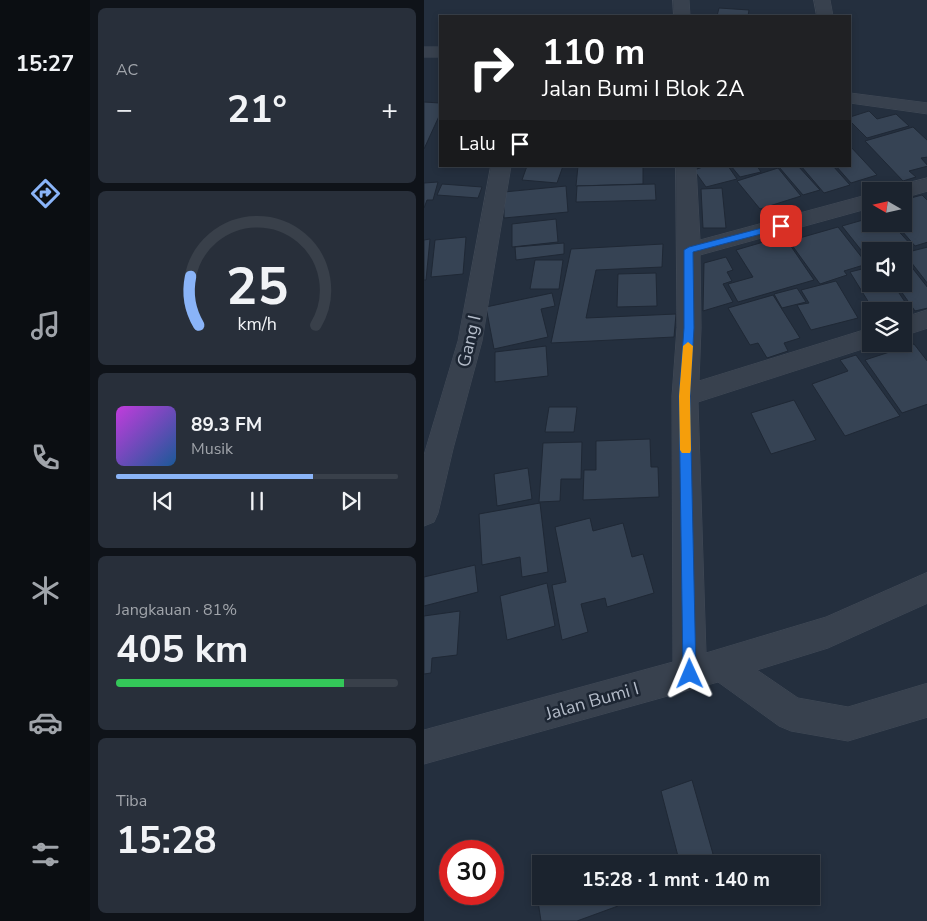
<!DOCTYPE html>
<html lang="id">
<meta charset="utf-8">
<style>
body{margin:0;font-family:"Nunito Sans",sans-serif;background:#282f3a;color:#f1f3f6;height:100vh;display:flex;flex-direction:column;font-size:19px;white-space:nowrap}
*{box-sizing:border-box;margin:0}
p{font-size:16px;color:#a0a4aa}
.icon{flex:none;width:28px;height:28px;fill:none;stroke:currentColor;stroke-width:2;stroke-linecap:round;stroke-linejoin:round}
.map{position:relative;flex:1;overflow:hidden}
.sheet{display:flex;flex-direction:column;gap:8px;padding:8px;background:#0f1319;width:334px}
.sheet>*{flex:none}
.banner{position:absolute;left:15px;top:15px;width:412px;height:152px;border-radius:0px;box-shadow:0 2px 8px #0003,0 0 0 1px #39404a;background:#202124;color:#fff;overflow:hidden}
.needle{width:32px;rotate:279deg}
.tools{position:absolute;left:438px;top:182px;display:grid;gap:10px}
.tools a{display:grid;place-items:center;width:50px;height:50px;border-radius:0px;background:#1b232e;box-shadow:0 2px 8px #0003,0 0 0 1px #39404a;font-size:25px}
.speed{position:absolute;left:15px;top:840px;display:flex;gap:10px;font-size:25px;font-weight:700;text-align:center}
.speed>*{display:grid;place-content:center;width:65px;height:65px;border-radius:50%;background:#1b232e;box-shadow:0 2px 8px #0003,0 0 0 1px #39404a;line-height:1}
.speed .limit{border:8px solid #d22;background:#fff;color:#111}
.pin{position:absolute;display:grid;place-items:center;width:42px;height:42px;color:#fff;margin:-21px;border-radius:10px;box-shadow:0 2px 8px #0006}
.me{position:absolute;width:55px;margin:-28px;rotate:359deg;stroke-linejoin:round;filter:drop-shadow(0 0 4px #0008)}
.turn{display:flex;align-items:center;gap:18px;height:105px;padding:0 20px;font-size:22px}
.turn .icon{width:65px;height:65px;stroke-width:2.5}
.turn b{display:block;font-size:35px;line-height:42px}
.then{display:flex;align-items:center;height:48px;padding:0 20px;background:#0003;gap:10px;font-size:19px}
.big{font-size:38px;font-weight:700;line-height:1.1}
.sheet .widget{flex:1;display:flex;flex-direction:column;justify-content:center;gap:8px;min-width:0;padding:0 18px;border-radius:8px;background:#282f3a}
.sheet .dial{align-items:center;gap:0}
.dial svg{height:130px;overflow:visible;fill:none;stroke:#39404a;stroke-width:7;stroke-linecap:round;text-anchor:middle}
.dial text{fill:#f1f3f6;stroke:none}
.song{display:flex;align-items:center;gap:15px}
.cover{width:60px;height:60px;border-radius:8px;background:linear-gradient(135deg,hsl(290 70% 55%),hsl(210 70% 35%))}
.played{height:5px;border-radius:2px;background:linear-gradient(90deg,#8ab4f8 70%,#39404a 70%)}
.keys{display:flex;justify-content:space-around;direction:ltr}
.heat{display:flex;justify-content:space-between;align-items:center;font-size:28px;direction:ltr}
.charge{height:8px;border-radius:4px;background:linear-gradient(90deg,#34c759 81%,#39404a 0)}
.trip{position:absolute;left:108px;top:855px;width:288px;height:50px;border-radius:0px;background:#1b232e;box-shadow:0 2px 8px #0003,0 0 0 1px #39404a;font-weight:700;line-height:50px;text-align:center}
main{display:flex;flex:1;min-height:0}
.tabs{display:flex;flex-direction:column;width:90px;justify-content:space-around;align-items:center;background:#0b0e12;color:#a0a4aa}
.tabs .icon{width:35px;height:35px}
.tabs .on{color:#8ab4f8}
.tabs b{font-size:22px;color:#f1f3f6}
.map>svg:first-child{display:block}
.building{fill:#364354;stroke:#1f2835}
.lines{fill:none;stroke-linecap:round;stroke-linejoin:round}
.minor-casing{stroke:#414a57;stroke-width:1}
.minor{fill:#38414e;fill-rule:evenodd}
.route{fill:#1a73e8;stroke:#114b97}
.slow{fill:#f59e0b}
.labels{text-anchor:middle;dominant-baseline:central;stroke-width:5;stroke-linejoin:round;paint-order:stroke}
.street-label{font-size:18px;fill:#b4bcc9;stroke:#1d2633}
</style>
<main>
<nav class="tabs">
<b>15:27</b>
<svg class="icon on" aria-label="directions" viewBox="0 0 24 24"><path d="M12 3l9 9-9 9-9-9zM9 14v-3h6M13 9l2 2-2 2"/></svg>
<svg class="icon" aria-label="music" viewBox="0 0 24 24"><path d="M9 18V5l10-2v13"/><circle cx="6" cy="18" r="3"/><circle cx="16" cy="16" r="3"/></svg>
<svg class="icon" aria-label="phone" viewBox="0 0 24 24"><path d="M5 4h4l2 5-3 2q2 4 5 5l2-3 5 2v4C11 20 4 13 5 4z"/></svg>
<svg class="icon" aria-label="climate" viewBox="0 0 24 24"><path d="M12 3v18M4 7l16 10M4 17L20 7"/></svg>
<svg class="icon" aria-label="car" viewBox="0 0 24 24"><path d="M5 17H2v-5l4-1 3-4h7l3 4 3 1v5h-3M9 17h6M6 11h13"/><circle cx="7" cy="17" r="2"/><circle cx="17" cy="17" r="2"/></svg>
<svg class="icon" aria-label="filters" viewBox="0 0 24 24"><path d="M4 7h16M4 17h16"/><circle cx="9" cy="7" r="2"/><circle cx="15" cy="17" r="2"/></svg>
</nav>
<section class="sheet">
<div class="widget"><p>AC</p>
<div class="heat"><a>−</a><b class="big">21°</b><a>+</a></div>
</div>
<div class="widget dial"><svg viewBox="0 0 100 80">
<path d="M14 69A42 42 0 1 1 86 69"/>
<path d="M14 69A42 42 0 0 1 9 39" stroke="#8ab4f8"/>
<text x="50" y="56" font-size="32" font-weight="700">25</text>
<text x="50" y="72" font-size="11">km/h</text>
</svg></div>
<div class="widget">
<div class="song"><i class="cover"></i><div><b>89.3 FM</b><p>Musik</p></div></div>
<div class="played"></div>
<div class="keys"><svg class="icon" aria-label="previous" viewBox="0 0 24 24"><path d="M18 5L8 12l10 7zM5 5v14"/></svg><svg class="icon" aria-label="pause" viewBox="0 0 24 24"><path d="M8 5v14M16 5v14"/></svg><svg class="icon" aria-label="next" viewBox="0 0 24 24"><path d="M6 5l10 7-10 7zM19 5v14"/></svg></div>
</div>
<div class="widget"><p>Jangkauan · 81%</p><b class="big">405 km</b><div class="charge"></div></div>
<div class="widget"><p>Tiba</p><b class="big">15:28</b></div>
</section>
<div class="map">
<svg width="504" height="921" viewBox="0 0 504 921">
<rect width="100%" height="100%" fill="#242f3e"/>
<g class="building">
<path d="M295,8L325,10L324,16H293Z"/>
<path d="M0,102L16,103V114L0,149Z"/>
<path d="M445,111L453,119L472,114L485,126L443,138L426,121V117Z"/>
<path d="M489,127L504,141V157L497,158L504,166L485,171L492,177L479,181L441,141Z"/>
<path d="M426,146L453,175L427,183L412,166H426Z"/>
<path d="M103,166H139L133,183L98,180Z"/>
<path d="M154,166H219V184L152,186Z"/>
<path d="M282,166H304L313,179L282,187L270,170Z"/>
<path d="M307,166H333L337,172L316,177Z"/>
<path d="M358,166H374L396,190L379,195L355,167Z"/>
<path d="M377,166H409L426,185L400,193Z"/>
<path d="M354,168L377,196L336,209L313,181Z"/>
<path d="M14,182L9,200H3L0,208V183Z"/>
<path d="M18,184L58,187L54,198L13,195Z"/>
<path d="M231,184L232,200L152,202L153,186Z"/>
<path d="M142,186L144,212L80,218V192Z"/>
<path d="M298,188L302,228H279L277,189Z"/>
<path d="M498,195L504,201V242L491,246L472,224H479V200Z"/>
<path d="M446,218V224H468L489,247L476,251H446L445,260L418,226Z"/>
<path d="M132,219L134,242L88,247V224Z"/>
<path d="M414,227L443,264L420,271L423,275L396,284L365,241Z"/>
<path d="M360,236L390,280L314,302L304,284L329,277L312,250Z"/>
<path d="M42,237L39,274L7,277L11,240Z"/>
<path d="M6,239L2,280H0V240Z"/>
<path d="M140,243V254L92,260L91,247Z"/>
<path d="M239,244L238,267L172,270L162,318L252,314L250,337L127,343L147,249Z"/>
<path d="M504,247V284L480,253Z"/>
<path d="M479,256L504,288V308L491,311L472,284H479Z"/>
<path d="M302,257L309,270L303,272L308,281L299,284L309,302L279,311L280,263Z"/>
<path d="M111,260H139L135,289H106Z"/>
<path d="M446,267V284H469L481,302L472,304L477,310L450,311L426,272Z"/>
<path d="M232,273L233,306L193,307L194,274Z"/>
<path d="M412,281L434,318L387,330L373,305L385,303L377,290Z"/>
<path d="M373,288L382,302L358,308L350,294Z"/>
<path d="M128,293L131,306L117,309L124,337L70,349L62,307Z"/>
<path d="M349,295L376,338L360,343L364,351L343,358L334,343L326,345L304,308Z"/>
<path d="M490,344L504,362V404L478,413L441,360Z"/>
<path d="M122,346L124,376L71,382V352Z"/>
<path d="M432,355L476,416L421,436L388,384L424,371L416,360Z"/>
<path d="M370,400L392,440L347,454L327,413Z"/>
<path d="M125,407H153L150,432H121Z"/>
<path d="M226,439L227,467H234L235,497L159,500L160,470H172V441Z"/>
<path d="M158,442L157,479H137L136,501L115,502L119,443Z"/>
<path d="M104,468L108,499L73,506L70,474Z"/>
<path d="M116,503L124,572L98,577L96,557L58,565L55,514Z"/>
<path d="M166,518L169,531L199,523L208,557L219,554L230,593L183,607L181,598L157,604L164,632L138,640L128,585L142,582L131,527Z"/>
<path d="M51,565L54,592L0,606V577Z"/>
<path d="M123,583L131,626L83,640L76,596Z"/>
<path d="M36,611L33,655L8,658L7,673L0,674V616Z"/>
<path d="M268,780L289,854L262,864H256L237,791Z"/>
<path d="M116,886V896H192L194,906L153,921H117L112,888Z"/>
</g>
<g class="lines">
<g class="minor-casing">
<g id="minor">
<path d="M249,0H265L266,16H250Z"/>
<path d="M390,0H406L409,16H393Z"/>
<rect x="0" y="47" width="16" height="10"/>
<path d="M426,93L504,103V114L426,103Z"/>
<path d="M67,166H87L58,341L29,449L14,513L10,522L0,526V455L34,341Z"/>
<path d="M252,166H272L276,240L446,194V208L276,255L277,328L275,381L446,328V344H454L274,402L282,653L402,617L504,572V603L404,648L333,670L374,698L424,707L504,683V717L424,741L367,731L355,726L294,682L0,764V730L249,662L248,396L253,328Z"/>
<path d="M504,178V191L479,198V191H469L472,186Z"/>
<path d="M504,310V328L479,336V318Z"/>
</g>
</g>
<use href="#minor" class="minor"/>
</g>
<path class="route" d="M357,223L361,226L360,228L269,252L270,328L266,396L272,674L270,678L266,680L261,678L259,674L255,396L260,328V250L265,247Z"/>
<path class="slow" d="M264,342L269,346L266,396L267,450L266,453H258L256,450L255,396L259,346Z"/>
<g class="labels">
<g class="street-label">
<text transform="translate(45 341) rotate(-77)">Gang I</text>
<text transform="translate(168 701) rotate(-16)">Jalan Bumi I</text>
</g>
</g>
</svg>
<div class="tools">
<a><svg class="needle" viewBox="-14 -14 28 28"><path d="M0-13l5 13h-10z" fill="#e53935"/><path d="M0 13l5-13h-10z" fill="#a0a4aa"/></svg></a>
<a><svg class="icon" aria-label="sound" viewBox="0 0 24 24"><path d="M4 9h4l5-4v14l-5-4H4zM17 9q2 3 0 6"/></svg></a>
<a><svg class="icon" aria-label="layers" viewBox="0 0 24 24"><path d="M12 4l9 5-9 5-9-5zM3 14l9 5 9-5"/></svg></a>
</div>
<div class="speed"><div class="limit">30</div></div>
<div class="pin" style="left:357px;top:226px;background:#d93025"><svg class="icon" aria-label="arrive" viewBox="0 0 24 24"><path d="M6 21V4h12l-3 4 3 4H6"/></svg></div>
<svg class="me" style="left:266px;top:674px" viewBox="-20 -20 40 40"><path d="M0-17L14 15 0 8-14 15z" fill="#1a73e8" stroke="#fff" stroke-width="4"/></svg>
<div class="trip">15:28 · 1 mnt · 140 m</div>
<div class="banner">
<div class="turn"><svg class="icon" aria-label="right" viewBox="0 0 24 24"><path d="M7 20v-9h11M14 6l5 5-5 5"/></svg><div><b>110 m</b>Jalan Bumi I Blok 2A</div></div>
<div class="then">Lalu<svg class="icon" aria-label="arrive" viewBox="0 0 24 24"><path d="M6 21V4h12l-3 4 3 4H6"/></svg></div>
</div>
</div>
</main>
